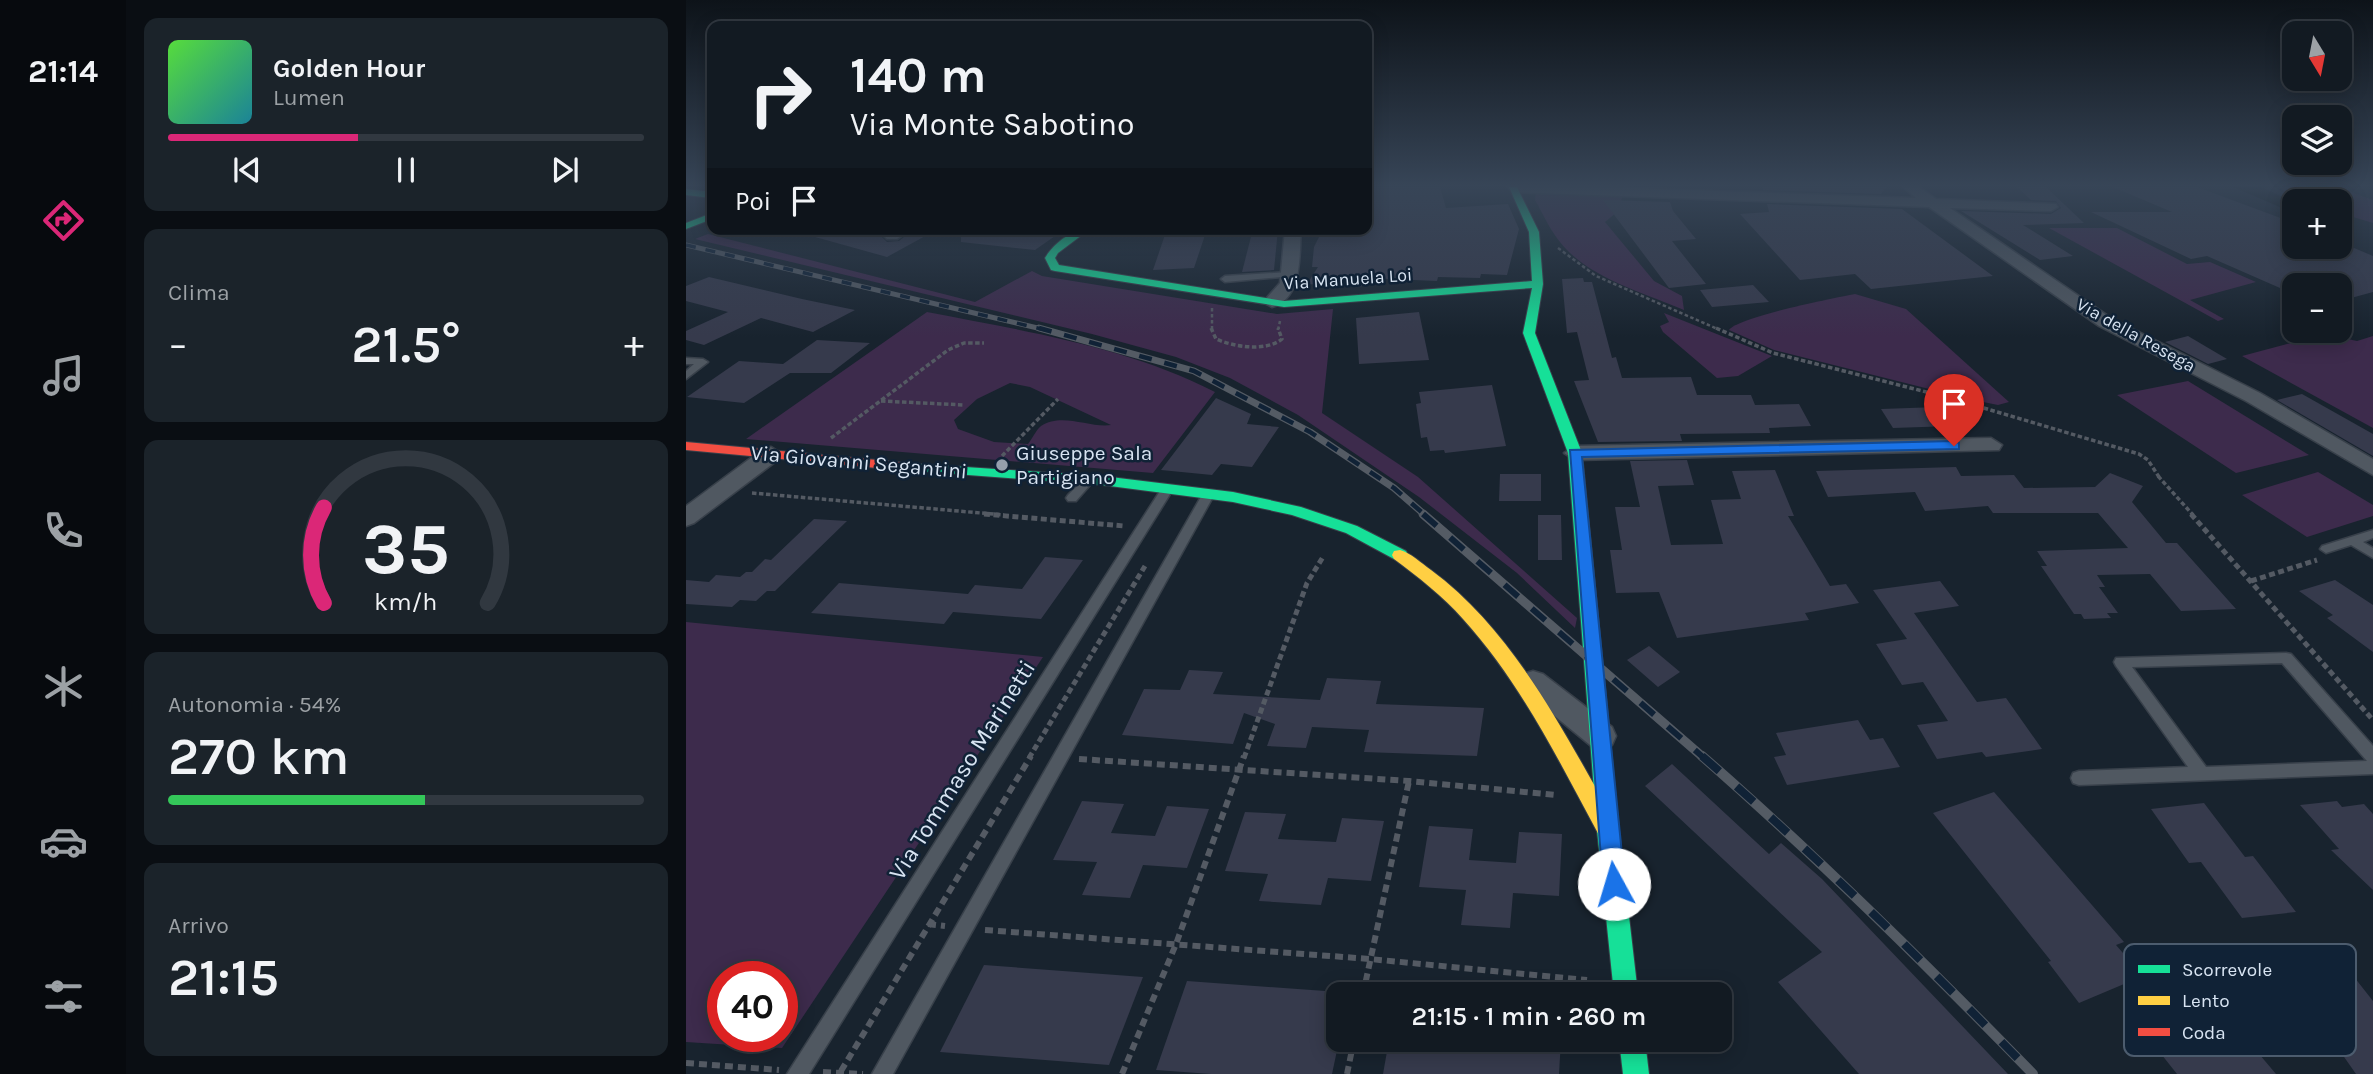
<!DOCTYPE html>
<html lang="it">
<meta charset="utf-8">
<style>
body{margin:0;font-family:Karla,sans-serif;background:#1b232a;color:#f1f3f6;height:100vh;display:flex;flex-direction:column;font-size:26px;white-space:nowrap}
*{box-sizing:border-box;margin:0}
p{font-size:23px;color:#9ca1a5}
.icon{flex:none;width:38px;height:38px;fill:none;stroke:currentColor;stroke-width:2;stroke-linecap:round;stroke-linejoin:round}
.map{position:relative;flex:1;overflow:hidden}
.panel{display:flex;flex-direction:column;gap:18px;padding:18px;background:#0a0e13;width:560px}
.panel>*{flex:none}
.guide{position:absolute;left:21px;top:21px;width:665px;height:214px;border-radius:14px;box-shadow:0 4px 18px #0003,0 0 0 2px #313840;background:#121a22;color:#f1f3f6;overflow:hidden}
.needle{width:46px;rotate:170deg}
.buttons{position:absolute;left:1596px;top:21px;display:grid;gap:14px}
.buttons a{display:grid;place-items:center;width:70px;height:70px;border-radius:14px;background:#121a22;box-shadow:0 4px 18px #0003,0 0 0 2px #313840;font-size:35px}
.speed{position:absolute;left:21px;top:961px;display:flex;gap:14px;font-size:35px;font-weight:700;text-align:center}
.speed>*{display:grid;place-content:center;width:91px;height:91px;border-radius:50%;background:#121a22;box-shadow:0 4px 18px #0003,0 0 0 2px #313840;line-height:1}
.speed .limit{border:10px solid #d22;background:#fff;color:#111}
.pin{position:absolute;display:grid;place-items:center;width:60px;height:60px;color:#fff;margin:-72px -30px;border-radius:50% 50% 50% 0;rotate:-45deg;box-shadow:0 0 7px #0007}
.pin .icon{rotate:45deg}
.me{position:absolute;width:77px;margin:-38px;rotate:354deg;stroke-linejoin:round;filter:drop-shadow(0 0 5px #0008)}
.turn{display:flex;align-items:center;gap:24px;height:147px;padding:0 28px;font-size:32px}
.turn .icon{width:91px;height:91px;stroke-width:2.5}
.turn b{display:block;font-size:49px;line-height:60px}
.then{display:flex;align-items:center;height:66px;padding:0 28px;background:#0003;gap:14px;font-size:26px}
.big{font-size:52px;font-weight:600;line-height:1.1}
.panel .tile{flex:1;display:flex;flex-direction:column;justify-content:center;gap:10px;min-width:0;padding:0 24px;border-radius:14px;background:#1b232a}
.panel .dial{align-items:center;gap:0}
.dial svg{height:182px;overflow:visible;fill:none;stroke:#313840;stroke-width:7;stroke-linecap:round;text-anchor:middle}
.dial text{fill:#f1f3f6;stroke:none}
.song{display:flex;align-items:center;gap:21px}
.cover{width:84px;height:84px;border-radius:10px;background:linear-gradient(135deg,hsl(110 70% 55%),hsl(190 70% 35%))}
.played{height:7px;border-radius:4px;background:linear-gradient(90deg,#db2777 40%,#313840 40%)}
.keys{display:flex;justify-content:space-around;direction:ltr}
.heat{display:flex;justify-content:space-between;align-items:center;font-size:38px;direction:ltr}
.charge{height:10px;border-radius:5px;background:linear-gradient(90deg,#34c759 54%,#313840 0)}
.trip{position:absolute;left:640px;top:982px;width:406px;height:70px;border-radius:14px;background:#121a22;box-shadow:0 4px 18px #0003,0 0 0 2px #313840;font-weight:600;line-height:70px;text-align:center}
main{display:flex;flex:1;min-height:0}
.tab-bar{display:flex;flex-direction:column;width:126px;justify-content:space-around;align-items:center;background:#070a0e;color:#9ca1a5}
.tab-bar .icon{width:49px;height:49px}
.tab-bar .on{color:#db2777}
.tab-bar b{font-size:32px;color:#f1f3f6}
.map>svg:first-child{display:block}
.green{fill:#3d2b4c;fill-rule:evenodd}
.water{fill:#030e0f}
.building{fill:#363a4c}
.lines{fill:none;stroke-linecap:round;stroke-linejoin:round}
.lane-casing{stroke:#38404a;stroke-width:3}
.street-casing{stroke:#38404a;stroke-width:3}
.fast-casing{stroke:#38404a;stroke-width:2}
.slow-casing{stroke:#38404a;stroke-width:2}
.jam-casing{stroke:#38404a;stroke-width:2}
.path-far3{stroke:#545a63;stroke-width:2.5;stroke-dasharray:3.5 2.5;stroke-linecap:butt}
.path-far2{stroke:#545a63;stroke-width:3.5;stroke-dasharray:4.5 2.5;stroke-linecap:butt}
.path-far1{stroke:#545a63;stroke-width:5;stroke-dasharray:6 3.5;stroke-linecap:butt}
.path{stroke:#545a63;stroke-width:6;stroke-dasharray:8 5;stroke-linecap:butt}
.lane{fill:#505861;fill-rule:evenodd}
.street{fill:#505861;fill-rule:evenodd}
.fast{fill:#16e098;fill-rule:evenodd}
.slow{fill:#ffcf43;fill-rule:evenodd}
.jam{fill:#f24e42;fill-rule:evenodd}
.rail-far3-casing{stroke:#545b64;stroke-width:5}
.rail-far2-casing{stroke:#545b64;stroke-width:7}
.rail-far1-casing{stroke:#545b64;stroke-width:9}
.rail-casing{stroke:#545b64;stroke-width:10}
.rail-far3{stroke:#102236;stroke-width:3.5;stroke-dasharray:10;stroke-linecap:butt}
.rail-far2{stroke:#102236;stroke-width:4.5;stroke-dasharray:13;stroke-linecap:butt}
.rail-far1{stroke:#102236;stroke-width:6;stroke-dasharray:18;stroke-linecap:butt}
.rail{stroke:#102236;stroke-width:8;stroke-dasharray:23;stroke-linecap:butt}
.route{fill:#1a73e8;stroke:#114b97;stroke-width:2}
.poi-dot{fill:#95a0ad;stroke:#102236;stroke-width:2.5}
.labels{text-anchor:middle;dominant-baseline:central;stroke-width:5;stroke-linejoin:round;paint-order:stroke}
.far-street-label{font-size:18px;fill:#d8e4f2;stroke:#102236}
.poi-label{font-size:21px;fill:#d8e4f2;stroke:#102236;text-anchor:start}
.street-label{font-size:21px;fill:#d8e4f2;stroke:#102236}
.near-street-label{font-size:24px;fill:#d8e4f2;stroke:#102236}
.key{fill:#102236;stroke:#4c5c6e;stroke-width:2}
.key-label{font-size:19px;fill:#d8e4f2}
</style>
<main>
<nav class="tab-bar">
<b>21:14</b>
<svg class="icon on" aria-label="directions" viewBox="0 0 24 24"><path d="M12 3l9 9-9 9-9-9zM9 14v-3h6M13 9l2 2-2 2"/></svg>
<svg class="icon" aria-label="music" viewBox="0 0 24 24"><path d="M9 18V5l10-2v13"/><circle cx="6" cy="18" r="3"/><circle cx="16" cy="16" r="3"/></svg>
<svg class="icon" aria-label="phone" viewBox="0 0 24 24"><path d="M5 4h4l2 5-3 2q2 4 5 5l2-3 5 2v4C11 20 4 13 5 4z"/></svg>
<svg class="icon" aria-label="climate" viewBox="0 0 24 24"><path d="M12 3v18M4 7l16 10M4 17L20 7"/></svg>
<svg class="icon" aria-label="car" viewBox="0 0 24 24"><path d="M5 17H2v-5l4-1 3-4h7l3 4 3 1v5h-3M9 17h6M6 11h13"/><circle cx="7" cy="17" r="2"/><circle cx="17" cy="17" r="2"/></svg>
<svg class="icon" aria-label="filters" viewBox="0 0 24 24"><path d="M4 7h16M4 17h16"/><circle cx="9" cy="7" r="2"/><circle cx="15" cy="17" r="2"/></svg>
</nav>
<section class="panel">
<div class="tile">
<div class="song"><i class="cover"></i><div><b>Golden Hour</b><p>Lumen</p></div></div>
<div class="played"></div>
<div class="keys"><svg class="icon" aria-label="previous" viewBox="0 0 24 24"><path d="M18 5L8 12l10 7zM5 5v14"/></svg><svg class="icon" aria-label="pause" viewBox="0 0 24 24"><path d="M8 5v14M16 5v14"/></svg><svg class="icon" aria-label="next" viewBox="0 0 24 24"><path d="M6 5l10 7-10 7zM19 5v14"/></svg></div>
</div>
<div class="tile"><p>Clima</p>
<div class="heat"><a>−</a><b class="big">21.5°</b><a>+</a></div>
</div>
<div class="tile dial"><svg viewBox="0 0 100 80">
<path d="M14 69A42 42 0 1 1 86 69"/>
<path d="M14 69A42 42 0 0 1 14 27" stroke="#db2777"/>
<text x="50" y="56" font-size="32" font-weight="700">35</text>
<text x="50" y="72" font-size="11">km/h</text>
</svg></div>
<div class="tile"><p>Autonomia · 54%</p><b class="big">270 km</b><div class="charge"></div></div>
<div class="tile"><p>Arrivo</p><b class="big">21:15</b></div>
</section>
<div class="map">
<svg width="1687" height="1074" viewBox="0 0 1687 1074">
<rect width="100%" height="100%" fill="#18232e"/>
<g class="green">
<path d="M1590,187H1651L1687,200V223L1654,213V201H1620Z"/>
<path d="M850,193L937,195L931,212L919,222L968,281L996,296L998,310C959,293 902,278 874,242C864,230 857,214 849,200Z"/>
<path d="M1363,228H1431L1501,264L1524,262L1570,282L1504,300L1538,319L1532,321Z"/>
<path d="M22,234L289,302L346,271L356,276L591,314L647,309L636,413L732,477L891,618L889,628L831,573L733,497L612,415L544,378L490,357L406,334L9,239Z"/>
<path d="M1169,294L1220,309L1323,402L1312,405L1287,400L1088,350L1043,330C1052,317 1148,298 1169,294Z"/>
<path d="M241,312C338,331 440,346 529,392L467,473L60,439ZM324,383L344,387L425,425C403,428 376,412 355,426C350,430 346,439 342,444L308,442L272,429L268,420L291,399Z"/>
<path d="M978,313L1086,356L1052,376L1031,378L977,332L974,326L983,322Z"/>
<path d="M1639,334L1671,341L1687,336V428L1556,356Z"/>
<path d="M1502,381L1623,455L1550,473L1431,395Z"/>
<path d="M1632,472L1687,505V516L1621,537L1556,495Z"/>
<path d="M0,622L357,657L96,1048L0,1042ZM37,976H96V1036H37Z"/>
</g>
<path class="water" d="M1547,187H1575L1608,202V213Z"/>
<g class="building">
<path d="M681,187H754L760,208L822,204L833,229L821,275L795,274L794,278L752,277L751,281L680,278L675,287L621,284L632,267H626L628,247L637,229H681Z"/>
<path d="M1076,187H1200L1195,194L1077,190Z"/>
<path d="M1331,187H1360L1398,223L1337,225L1387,256L1354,260L1275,211L1365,214L1375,208L1370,201L1345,200Z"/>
<path d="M1427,187H1511L1608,223V247H1654V242L1687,256V292L1654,301V285H1608V294L1521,256L1505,259L1405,212H1486Z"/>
<path d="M917,200L984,202L987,211L1010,239L986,241L1020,284L983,288Z"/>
<path d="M1081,204L1216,209L1307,276L1185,289L1169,274L1114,280L1054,214L1083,212Z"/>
<path d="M123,229H202L195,236L201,242L213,241L228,229H252L201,257L122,235Z"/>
<path d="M275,229H379L349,250L275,242Z"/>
<path d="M481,229H521L508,268L467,270Z"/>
<path d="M567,229H592L588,270L556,272Z"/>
<path d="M23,277L116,299L169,310L127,332L75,318L18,345L0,340V331L42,312L0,301V286Z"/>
<path d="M897,278L898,282H906L926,358L930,357L936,378L1005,377L1011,395H1065L1069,405L1113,404L1125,426L1083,428L1084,433L994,434L996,441L912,442L888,381L903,380L891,332L881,333L876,279Z"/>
<path d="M1067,285L1083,302L1026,307L1014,290Z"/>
<path d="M733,312L743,360L673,364L670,318Z"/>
<path d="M1502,336L1541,359L1522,364L1479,342Z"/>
<path d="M131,340L184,343L145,373H104L58,403L1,397L53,361L97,364Z"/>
<path d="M806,385L820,446L759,453L758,450L744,451L741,437L735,438L730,404L735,403L733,392Z"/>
<path d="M1616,394L1687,434V456L1591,400Z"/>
<path d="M530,398L565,414L561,424L593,427L566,467L535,464L526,475L475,470Z"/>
<path d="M1252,407L1266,426L1207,428L1195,409Z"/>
<path d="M1001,460L1008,485L972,486L985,545L1037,544L1025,500L1055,499L1046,471L1089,470L1108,516H1102L1144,586L1160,584L1173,603L1119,613L1123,620L991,638L973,592L930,593L924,550H936L929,507H954L944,461Z"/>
<path d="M1270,467L1275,476L1328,475L1338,488L1409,487L1424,473L1457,486L1446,502L1480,543H1491L1550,609L1495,611L1464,574L1411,575L1419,587H1413L1432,613H1421L1425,618L1398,619L1395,614H1388L1355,566H1361L1351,551L1442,548L1412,513H1307L1302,506L1239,511L1229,492L1142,497L1130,471Z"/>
<path d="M814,474H855V501H813Z"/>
<path d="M852,515H875L876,560H852Z"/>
<path d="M128,519L161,521L89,591H81L70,601L54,600L46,607L0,604V580L23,582L30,575L54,577L60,572H66L79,559L85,560Z"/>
<path d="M359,557L397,560L355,619L267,612L258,624L125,613L153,583L282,594L289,585L336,589Z"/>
<path d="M1649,580L1687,605V652L1641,618L1647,615L1613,591Z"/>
<path d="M1254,581L1273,606L1228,613L1291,702L1320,698L1356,749L1300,757L1296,752L1251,759L1231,725L1262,721L1237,682L1216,685L1190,644L1221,639L1187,590Z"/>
<path d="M963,646L994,672L972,687L941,660Z"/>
<path d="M503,670L537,672L527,694L634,700L641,678L695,681L690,704L798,708L791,756L678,752L683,730L626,727L620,748L581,746L589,724L558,713L547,744L436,735L458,689L494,690Z"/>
<path d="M1172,720L1184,740L1197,738L1214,767L1101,785L1088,757L1100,755L1090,733Z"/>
<path d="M986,764L1083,854L1095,843L1136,879L1322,1074H1173L1092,982L1136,952L959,786Z"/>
<path d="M1308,792L1438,942L1430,945L1457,976L1393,1003L1362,962L1365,961L1247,813Z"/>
<path d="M396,801L438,804L425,833L469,836L481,806L523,809L501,868L457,865L444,898L396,895L411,862L367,860Z"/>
<path d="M1651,801L1656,807L1678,804L1687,814V890L1645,850L1653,849L1614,805Z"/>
<path d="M1518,803L1559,857L1567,856L1610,912L1556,918L1515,862L1503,863L1465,809Z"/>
<path d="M559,812L600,814L592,839L650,842L656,818L698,821L685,881L642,878L635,905L573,901L582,874L539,871Z"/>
<path d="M743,826L787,829L783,860L830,863L833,832L876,834L873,896L827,893L824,928L775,925L780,890L733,887Z"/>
<path d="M1650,954L1687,1001V1074H1670L1628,1014L1618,1016L1580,963Z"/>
<path d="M298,965L457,977L423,1065L254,1052Z"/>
<path d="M501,981L653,992V1041L646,1074H525L470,1070Z"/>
<path d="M1522,1020L1552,1056L1568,1048L1590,1074H1491L1468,1045Z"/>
<path d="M703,1040H875L873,1074H697Z"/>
</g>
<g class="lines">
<g class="lane-casing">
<g id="lane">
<path d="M603,272H606V276L539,282L535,279L539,276Z"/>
<path d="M0,358L17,359L22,362L0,379V371L8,364H0Z"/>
<path d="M400,479L406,483L404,485L390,501H382L380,498L382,495L396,481Z"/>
<path d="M480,487L486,491L123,1074H101L474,491Z"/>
<path d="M522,491L528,495L207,1074H186L516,495Z"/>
<path d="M1687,530V538L1677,542L1687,548V558L1665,545L1640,553L1634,549L1636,546Z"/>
<path d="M1600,653L1605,654L1687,746V774L1393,785L1387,783L1385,778L1387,773L1393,771L1502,767L1430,666L1428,662L1430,658ZM1596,663L1681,761L1520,767L1446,667Z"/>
</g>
</g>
<g class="street-casing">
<g id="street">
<path d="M821,187H915L1230,198L1217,187H1233L1250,199L1370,204L1372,207L1365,211L1264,208L1425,318L1574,393L1687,459V475L1560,401L1413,326L1243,207L827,192Z"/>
<path d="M207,229H225L211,239H201L198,236Z"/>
<path d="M599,229H615C613,254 617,299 586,307L577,302L594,283Z"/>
<path d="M1305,438L1316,445L1313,450L889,460L878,453L889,446Z"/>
<path d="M85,447L96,454L93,459L8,523L0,526V506L77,449Z"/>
<path d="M847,671L857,674L926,727L930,736L926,745L915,748L904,745L837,690L833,682L837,674Z"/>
</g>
</g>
<g class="fast-casing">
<g id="fast">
<path d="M823,187H831L853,232L857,284L849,333L896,453L933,830L952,994H928L911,830L882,453L837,333L846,288L598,307L369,271L365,270L359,258C368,243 386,229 404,229L372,253L369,258L373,265L598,301L846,281L843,232Z"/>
<path d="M0,189L26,192V198L0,195Z"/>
<path d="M26,213V219L0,229V223Z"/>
<path d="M234,464L416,476L547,492L615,507L671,526L720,551L722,555L714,560L708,559L660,533L606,515L547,502L416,485L229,471L227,468L229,465Z"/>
<path d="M933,1040H959L963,1074H937Z"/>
</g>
</g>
<g class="slow-casing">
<path id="slow" d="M714,550C725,553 735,563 745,570C830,633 878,734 930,823L933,830L930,837L922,840L914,837C873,761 835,683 777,619C757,596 732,577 708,559L706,555L708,551Z"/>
</g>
<g class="jam-casing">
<path id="jam" d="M0,442L234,464L241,468L234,472L0,450Z"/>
</g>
<g class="path-far3">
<path d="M872,248L910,276L1034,330"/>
<path d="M526,308V330"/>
<path d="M592,330L594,321"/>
</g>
<g class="path-far2">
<path d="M525,328L530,339C548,347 580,352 596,339L592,328"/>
<path d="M1030,328L1087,353L1264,398L1453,454L1462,460L1473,477"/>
<path d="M1265,399L1283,427"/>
<path d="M195,401L278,405"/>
<path d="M145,438L262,350L278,343H298"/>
<path d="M316,456L372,399"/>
<path d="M1472,476L1507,515"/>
<path d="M66,493L318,515"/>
</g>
<g class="path-far1">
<path d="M298,514L438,526"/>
<path d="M1505,514L1687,720"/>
<path d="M1565,581L1631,560"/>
<path d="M343,758L459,566"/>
<path d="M558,758L621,583L637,557"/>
</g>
<g class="path">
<path d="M393,759L723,781L870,795"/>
<path d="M242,924L259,926"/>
<path d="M299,930L684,959L901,980"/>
<path d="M677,994L723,781"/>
<path d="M0,1063L93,1070"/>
<path d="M155,1071L345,756"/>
<path d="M137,1072L177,1074"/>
<path d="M436,1074L490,944L558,756"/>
<path d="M661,1074L668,1040"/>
</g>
<use href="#lane" class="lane"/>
<use href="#street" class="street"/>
<use href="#fast" class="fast"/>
<use href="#slow" class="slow"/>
<use href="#jam" class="jam"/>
<g class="rail-far3-casing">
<path id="rail-far3" d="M0,245L360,330"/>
</g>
<g class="rail-far2-casing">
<path id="rail-far2" d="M353,328L508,371L624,432L708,488L739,515"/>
</g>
<g class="rail-far1-casing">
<path id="rail-far1" d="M737,514L1018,758"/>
</g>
<g class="rail-casing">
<path id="rail" d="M1016,756C1132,857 1240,964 1347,1074"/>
</g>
<use href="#rail-far3" class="rail-far3"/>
<use href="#rail-far2" class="rail-far2"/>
<use href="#rail-far1" class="rail-far1"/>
<use href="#rail" class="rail"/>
</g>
<linearGradient id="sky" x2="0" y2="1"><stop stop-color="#0d1319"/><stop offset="0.55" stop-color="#374557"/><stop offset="1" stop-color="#374557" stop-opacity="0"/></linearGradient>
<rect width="1687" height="337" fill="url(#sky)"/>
<path class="route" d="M1268,441L1273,443V449L896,457L939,884L936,891L928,894L920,891L917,884L884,450Z"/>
<circle class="poi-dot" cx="316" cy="465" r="7"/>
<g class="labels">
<g class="far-street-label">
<text transform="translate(662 279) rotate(-4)">Via Manuela Loi</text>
<text transform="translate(1450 335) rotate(29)">Via della Resega</text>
</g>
<g class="poi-label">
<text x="330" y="453">Giuseppe Sala<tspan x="330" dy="24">Partigiano</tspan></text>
</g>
<g class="street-label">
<text transform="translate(173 462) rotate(5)">Via Giovanni Segantini</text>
</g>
<g class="near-street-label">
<text transform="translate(276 770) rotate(-58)">Via Tommaso Marinetti</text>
</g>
</g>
<rect x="1438" y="944" width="232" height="112" rx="10" class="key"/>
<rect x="1452" y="965" width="32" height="8" fill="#16e098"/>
<rect x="1452" y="996" width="32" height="9" fill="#ffcf43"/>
<rect x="1452" y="1028" width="32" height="8" fill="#f24e42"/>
<g class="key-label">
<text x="1496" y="976">Scorrevole</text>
<text x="1496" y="1007">Lento</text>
<text x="1496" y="1039">Coda</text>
</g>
</svg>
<div class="buttons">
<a><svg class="needle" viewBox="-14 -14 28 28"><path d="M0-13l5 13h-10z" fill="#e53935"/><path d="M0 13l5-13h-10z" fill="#9ca1a5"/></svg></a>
<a><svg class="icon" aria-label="layers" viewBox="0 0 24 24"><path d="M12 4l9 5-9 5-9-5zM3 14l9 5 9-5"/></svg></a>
<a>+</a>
<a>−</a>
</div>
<div class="speed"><div class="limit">40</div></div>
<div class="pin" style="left:1268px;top:446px;background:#d93025"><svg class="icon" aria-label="arrive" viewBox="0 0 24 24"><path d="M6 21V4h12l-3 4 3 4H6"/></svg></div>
<svg class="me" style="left:928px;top:884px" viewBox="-20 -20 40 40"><circle r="19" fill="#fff"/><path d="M0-13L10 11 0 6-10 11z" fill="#1a73e8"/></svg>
<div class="trip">21:15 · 1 min · 260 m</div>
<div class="guide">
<div class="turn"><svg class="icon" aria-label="right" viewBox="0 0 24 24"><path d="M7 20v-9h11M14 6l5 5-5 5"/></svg><div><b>140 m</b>Via Monte Sabotino</div></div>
<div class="then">Poi<svg class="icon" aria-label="arrive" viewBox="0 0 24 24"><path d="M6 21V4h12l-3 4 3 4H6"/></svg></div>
</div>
</div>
</main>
